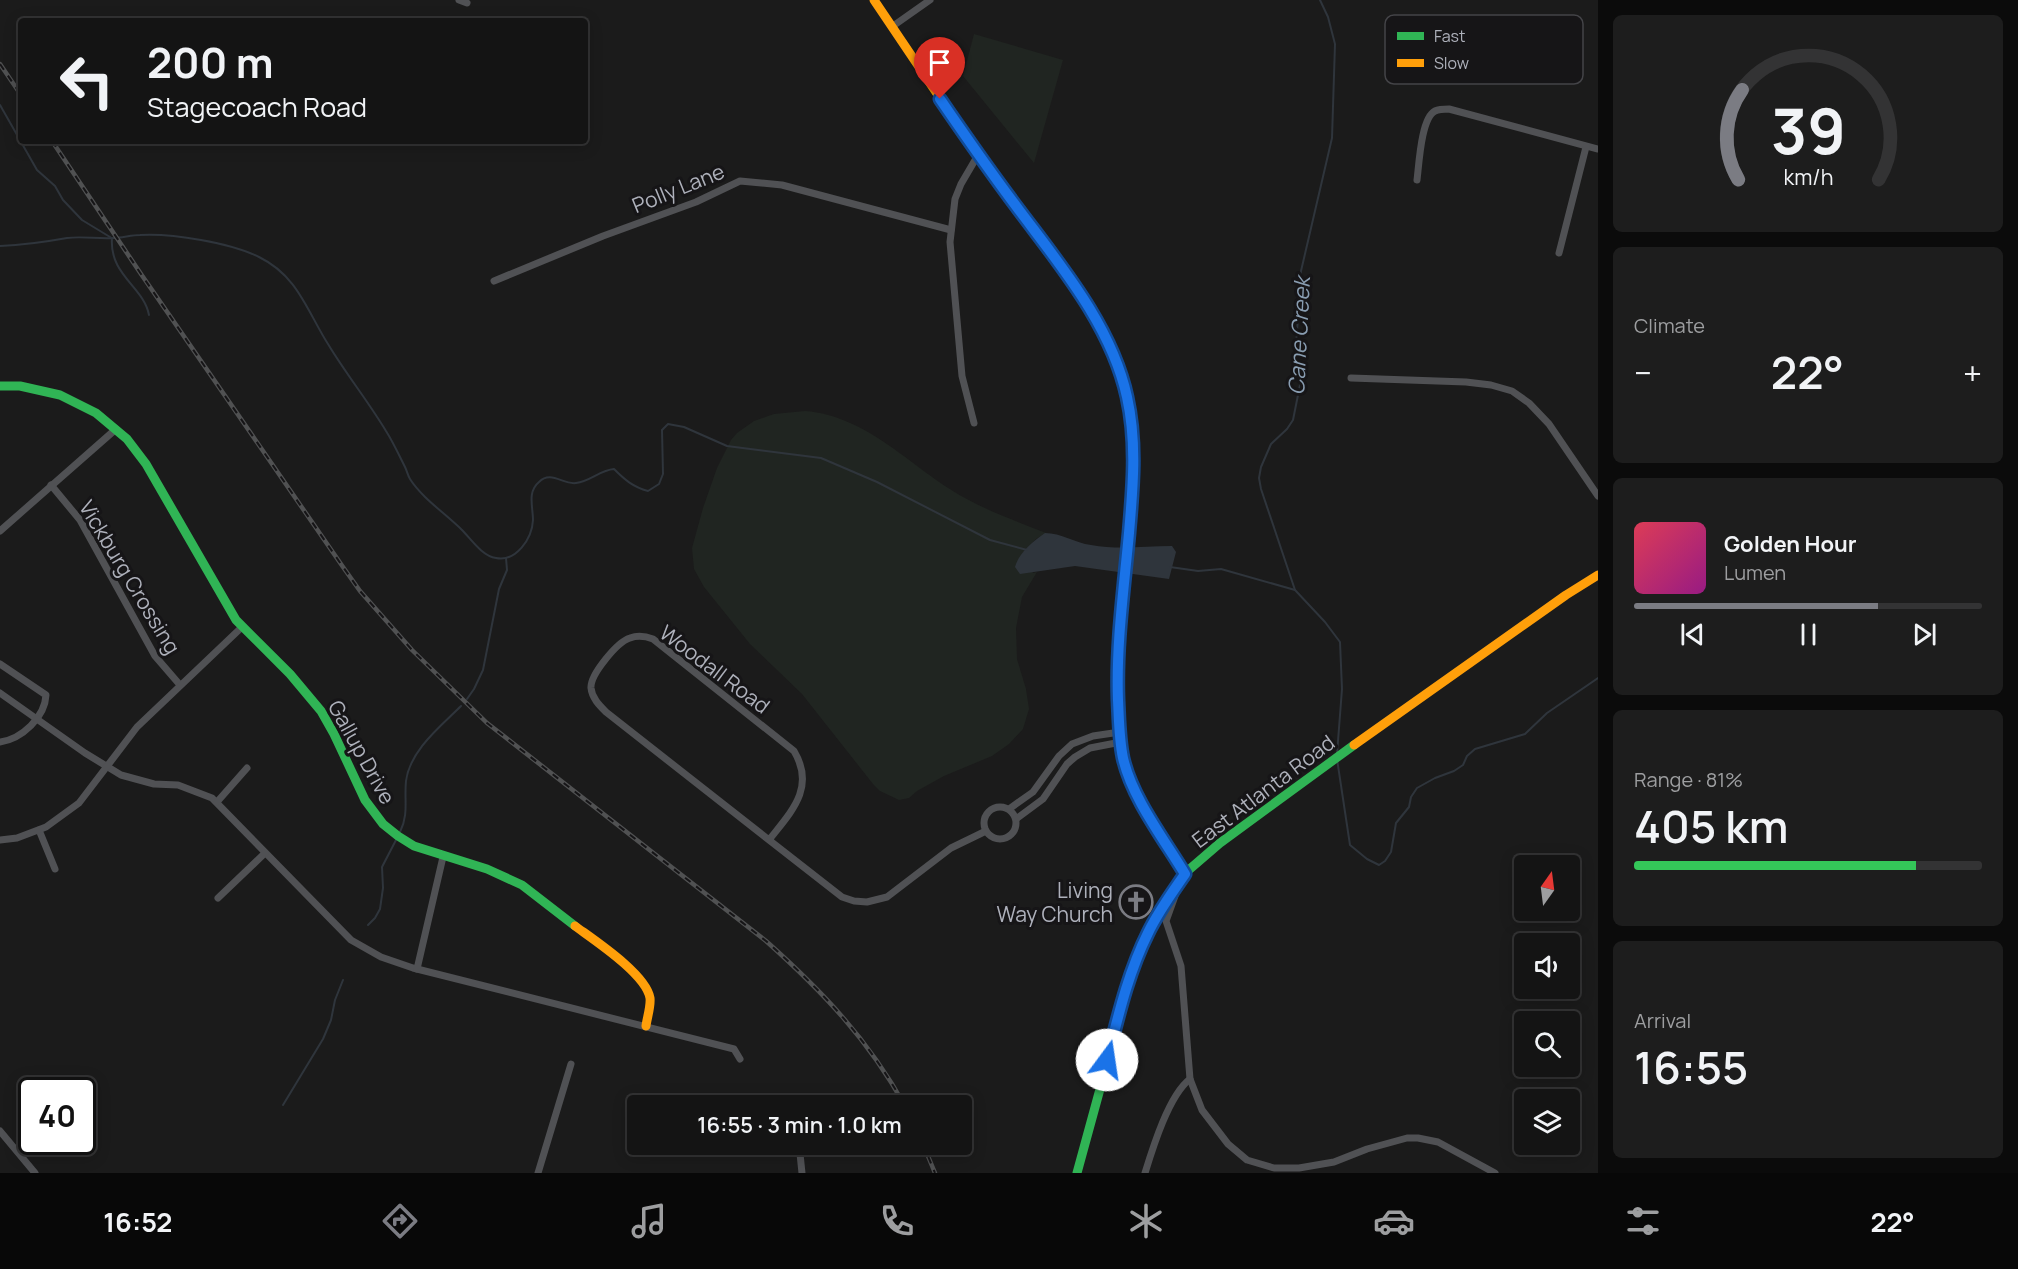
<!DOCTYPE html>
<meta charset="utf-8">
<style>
body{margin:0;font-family:Manrope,sans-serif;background:#1d1d1d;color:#f1f3f6;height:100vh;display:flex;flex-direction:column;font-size:22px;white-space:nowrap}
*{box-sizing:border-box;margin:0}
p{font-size:20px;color:#9d9ea0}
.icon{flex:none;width:33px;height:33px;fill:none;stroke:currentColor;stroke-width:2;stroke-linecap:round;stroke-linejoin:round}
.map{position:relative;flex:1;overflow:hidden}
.details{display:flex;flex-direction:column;gap:15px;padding:15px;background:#0b0b0b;width:420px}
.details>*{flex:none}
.hud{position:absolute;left:18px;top:18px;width:570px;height:126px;border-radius:6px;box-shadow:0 3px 15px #0003,0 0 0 2px #333334;background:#141414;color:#f1f3f6;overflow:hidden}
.needle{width:39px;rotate:14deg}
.controls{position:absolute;left:1514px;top:855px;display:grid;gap:12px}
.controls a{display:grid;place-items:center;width:66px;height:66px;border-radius:6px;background:#141414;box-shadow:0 3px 15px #0003,0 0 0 2px #333334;font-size:30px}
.speed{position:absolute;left:18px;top:1077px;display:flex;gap:12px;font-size:30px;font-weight:700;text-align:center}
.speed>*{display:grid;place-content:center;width:78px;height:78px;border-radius:50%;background:#141414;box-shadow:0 3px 15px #0003,0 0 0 2px #333334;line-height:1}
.speed .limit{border:3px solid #111;border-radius:9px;background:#fff;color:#111}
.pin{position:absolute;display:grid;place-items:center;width:51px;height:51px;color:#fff;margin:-62px -26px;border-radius:50% 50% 50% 0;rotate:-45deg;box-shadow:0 0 6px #0007}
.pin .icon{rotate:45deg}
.me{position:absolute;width:66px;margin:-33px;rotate:14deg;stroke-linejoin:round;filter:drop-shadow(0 0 4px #0008)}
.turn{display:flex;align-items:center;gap:21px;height:126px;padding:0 30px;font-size:27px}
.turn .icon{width:78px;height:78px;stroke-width:2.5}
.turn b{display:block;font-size:42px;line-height:51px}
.big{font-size:45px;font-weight:600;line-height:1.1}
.details .tile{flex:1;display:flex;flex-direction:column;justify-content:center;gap:9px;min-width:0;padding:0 21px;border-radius:9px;background:#1d1d1d}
.details .dial{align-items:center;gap:0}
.dial svg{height:156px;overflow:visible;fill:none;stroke:#333334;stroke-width:7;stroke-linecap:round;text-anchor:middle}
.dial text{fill:#f1f3f6;stroke:none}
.song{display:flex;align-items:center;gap:18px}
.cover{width:72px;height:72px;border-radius:9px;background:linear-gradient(135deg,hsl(350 70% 55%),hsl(310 70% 35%))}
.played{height:6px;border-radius:3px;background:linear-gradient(90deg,#7b7c83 70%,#333334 70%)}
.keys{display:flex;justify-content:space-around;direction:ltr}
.heat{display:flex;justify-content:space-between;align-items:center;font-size:33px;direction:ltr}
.charge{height:9px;border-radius:4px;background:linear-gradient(90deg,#34c759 81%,#333334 0)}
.trip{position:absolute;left:627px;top:1095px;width:345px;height:60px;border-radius:6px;background:#141414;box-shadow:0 3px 15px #0003,0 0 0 2px #333334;font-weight:600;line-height:60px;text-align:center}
.menu{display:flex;height:96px;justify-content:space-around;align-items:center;background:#080808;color:#9d9ea0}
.menu .icon{width:42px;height:42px}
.menu .current{color:#7b7c83}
.menu b{font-size:27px;color:#f1f3f6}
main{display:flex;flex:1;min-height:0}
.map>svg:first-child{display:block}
.green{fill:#202521}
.water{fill:#2f353c}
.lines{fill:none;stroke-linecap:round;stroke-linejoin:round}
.stream{stroke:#2f353c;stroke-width:2}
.street{stroke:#505154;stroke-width:7}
.fast{stroke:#30b455;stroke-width:9}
.slow{stroke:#ff9f0a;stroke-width:9}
.rail-casing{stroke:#505152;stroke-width:4.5}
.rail{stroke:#161517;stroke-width:2;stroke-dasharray:7;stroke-linecap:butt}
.route-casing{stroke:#114b97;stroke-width:15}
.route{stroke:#1a73e8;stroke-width:10}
.labels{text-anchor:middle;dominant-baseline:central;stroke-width:6;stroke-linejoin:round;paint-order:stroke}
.street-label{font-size:21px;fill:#aeb1bb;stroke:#161517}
.poi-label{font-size:21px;fill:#aeb1bb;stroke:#161517;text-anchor:end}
.water-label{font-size:22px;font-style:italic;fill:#899db1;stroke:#161517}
.key{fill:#161517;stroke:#444448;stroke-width:1.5}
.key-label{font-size:16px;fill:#aeb1bb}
</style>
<main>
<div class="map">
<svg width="1598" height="1173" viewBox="0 0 1598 1173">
<rect width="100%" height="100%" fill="#1b1b1b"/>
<g class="green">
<path d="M974,34L1063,60L1034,163L963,76Z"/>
<path d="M805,411C869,416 912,469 965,498C990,512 1019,522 1046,533L1036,539L1024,551L1033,573L1037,572L1022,597L1016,628L1017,659L1026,689L1029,709L1023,729L1009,744L992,756L944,776L917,791L909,798L899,800L880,791L873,784L802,694L750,644L704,587L694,569L692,548L703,508L717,468L731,440L737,433L754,421L774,414Z"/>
</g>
<path class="water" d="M1045,533C1061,533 1075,543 1091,545C1118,550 1145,546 1172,546L1176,552L1169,579L1075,566L1020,574L1015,567C1019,553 1033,541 1045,533Z"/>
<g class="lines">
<g class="stream">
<path d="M0,105L37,170L55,186L63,200L82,220L110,237"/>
<path d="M112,238C109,275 144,287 149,315"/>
<path d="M0,246C23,245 45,242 67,238C82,236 98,239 113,238C122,238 131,235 140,235C172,233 231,243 259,257C298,276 307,311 328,344C346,374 368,401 386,431C393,442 399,455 405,467C407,471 408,476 410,479C422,498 446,514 462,530C471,539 482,556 496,558C516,562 532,539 533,520C533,507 527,492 539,482C551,470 563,485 576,483C591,481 600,470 614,469C625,480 633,487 648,491L659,484L663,474L662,430L668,424L684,427L727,446L821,458L877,482L990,540L1027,550"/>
<path d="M1170,567L1198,571L1221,569L1295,590L1325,622L1340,642L1342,689L1337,754"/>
<path d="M1295,590L1261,489L1259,478L1261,467L1271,444L1287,429L1293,420L1301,380L1295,362L1301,271L1332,138L1335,44L1328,17L1320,0"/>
<path d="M467,699L474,689L483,670L499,589L507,570L506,558"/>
<path d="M1337,759L1350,845L1367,859L1379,865L1385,861L1391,852L1396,823L1409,807L1411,797L1417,788L1435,778L1454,771L1463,765L1467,756L1475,749L1525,734L1547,713L1598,678"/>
<path d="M400,832C409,814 404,799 406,781C410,750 441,726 461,706"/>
<path d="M368,925L375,918L380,909L383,888L382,867L396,840"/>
<path d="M283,1105L323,1039L331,1020L335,1000L343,980"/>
</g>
<g class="street">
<path d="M459,0L467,3"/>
<path d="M893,26L930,0"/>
<path d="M1417,180C1419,165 1421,118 1435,111C1439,109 1445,109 1449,109L1598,149"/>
<path d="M1559,253L1586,147"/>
<path d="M494,281L603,236L696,202L740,181L782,185L951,230"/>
<path d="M1351,378L1466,382L1491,385L1512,391L1529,403L1549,424L1598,496"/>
<path d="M974,423L962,376L950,242L955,199L961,184L978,155"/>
<path d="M51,485L80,520L155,656L180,685"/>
<path d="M0,531L116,429"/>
<path d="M0,664L46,695C45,717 22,739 0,742"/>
<path d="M0,693L85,753L121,775L154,784L178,785L212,798L351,940L381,957L413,968L734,1049L740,1059"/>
<path d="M217,802L247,768"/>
<circle cx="1000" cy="823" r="16"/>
<path d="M1009,809L1033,792L1059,756L1072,744L1093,736L1120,732"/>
<path d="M1016,819L1043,799L1067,764L1075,757L1090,748L1121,742"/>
<path d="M39,830L55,869"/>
<path d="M0,840L17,838L46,827L79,803L137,727L242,627"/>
<path d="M769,840L606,712C599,705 592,698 591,688C590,675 617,642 630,638C638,635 645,636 653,639L794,751C816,788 791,812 769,840L842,897L854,901L867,902L887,897L951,848L986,831"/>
<path d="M1175,896L1166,921L1181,966L1190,1079L1202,1110L1228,1144L1247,1160L1274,1168H1299L1334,1162L1367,1149L1407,1138H1418L1438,1142L1495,1173"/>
<path d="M218,898L265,853"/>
<path d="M417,969L443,857"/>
<path d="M0,1131L35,1173"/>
<path d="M799,1144L802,1173"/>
<path d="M538,1173L571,1064"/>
<path d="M1145,1173C1153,1147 1169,1095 1190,1079"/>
</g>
<g class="fast">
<path d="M1031,225C1071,277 1109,331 1127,395C1142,451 1131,514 1125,571C1119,629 1115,687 1121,744C1128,792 1160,833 1184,874"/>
<path d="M0,386H20L60,395L96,413L127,439L146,464L236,620L290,674L321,711L334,734L365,800L383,824L398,836L414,846L487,869L522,885L575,926"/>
<path d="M1077,1173L1134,965L1148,932L1184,874L1220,843L1354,745"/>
</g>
<g class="slow">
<path d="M874,0L977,153L1031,225"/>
<path d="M1354,745L1566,595L1598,575"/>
<path d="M575,926C594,940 646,974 650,998C651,1006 647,1018 646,1026"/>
</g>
<g class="rail-casing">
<g id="rail">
<path d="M0,64L21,95"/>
<path d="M52,141L141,274L343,567L360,591L412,650L487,723L766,941C822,991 868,1039 905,1106"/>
<path d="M923,1144L935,1173"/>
</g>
</g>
<use href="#rail" class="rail"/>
</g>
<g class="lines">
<g class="route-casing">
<path id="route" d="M940,99C966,137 992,174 1019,210C1061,266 1112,327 1127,397C1137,442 1133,487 1129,533C1124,588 1116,644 1118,700C1119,719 1119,739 1123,758C1132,798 1164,839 1185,874C1172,893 1158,912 1148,933C1128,973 1118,1017 1107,1060"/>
</g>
<use href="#route" class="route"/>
</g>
<defs>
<g id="church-ring" transform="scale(1.725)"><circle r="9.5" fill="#161517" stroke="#7b7c83" stroke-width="1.5"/><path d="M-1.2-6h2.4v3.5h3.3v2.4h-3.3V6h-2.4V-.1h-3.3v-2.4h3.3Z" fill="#7b7c83"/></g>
</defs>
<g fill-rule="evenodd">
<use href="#church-ring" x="1136" y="902"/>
</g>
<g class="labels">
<g class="street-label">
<text transform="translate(678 188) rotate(-22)">Polly Lane</text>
<text transform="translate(130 577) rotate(59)">Vickburg Crossing</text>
<text transform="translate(715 669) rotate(37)">Woodall Road</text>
<text transform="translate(362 752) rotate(61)">Gallup Drive</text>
<text transform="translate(1263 791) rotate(-37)">East Atlanta Road</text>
</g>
<g class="poi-label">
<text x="1113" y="890">Living<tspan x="1113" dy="24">Way Church</tspan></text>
</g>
<g class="water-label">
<text transform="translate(1299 336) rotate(-87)">Cane Creek</text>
</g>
</g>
<rect x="1385" y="15" width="198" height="69" rx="9" class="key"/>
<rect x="1397" y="32" width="27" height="8" fill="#30b455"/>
<rect x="1397" y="59" width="27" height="8" fill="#ff9f0a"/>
<g class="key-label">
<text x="1434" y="42">Fast</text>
<text x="1434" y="69">Slow</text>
</g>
</svg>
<div class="controls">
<a><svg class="needle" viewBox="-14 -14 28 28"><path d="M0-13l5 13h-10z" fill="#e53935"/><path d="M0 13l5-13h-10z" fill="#9d9ea0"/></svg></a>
<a><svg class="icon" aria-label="sound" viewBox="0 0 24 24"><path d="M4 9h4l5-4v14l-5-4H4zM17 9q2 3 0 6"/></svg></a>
<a><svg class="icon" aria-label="search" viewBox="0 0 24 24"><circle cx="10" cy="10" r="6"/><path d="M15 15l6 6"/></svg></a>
<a><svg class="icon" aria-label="layers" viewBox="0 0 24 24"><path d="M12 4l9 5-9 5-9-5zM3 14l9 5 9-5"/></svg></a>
</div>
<div class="speed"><div class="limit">40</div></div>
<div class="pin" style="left:940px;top:99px;background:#d93025"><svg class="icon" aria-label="arrive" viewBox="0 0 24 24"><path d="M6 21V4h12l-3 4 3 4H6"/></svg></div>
<svg class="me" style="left:1107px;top:1060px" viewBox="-20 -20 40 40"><circle r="19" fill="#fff"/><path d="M0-13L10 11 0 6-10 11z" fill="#1a73e8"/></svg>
<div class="trip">16:55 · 3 min · 1.0 km</div>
<div class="hud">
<div class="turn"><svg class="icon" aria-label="left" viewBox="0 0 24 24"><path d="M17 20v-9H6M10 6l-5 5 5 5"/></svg><div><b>200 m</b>Stagecoach Road</div></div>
</div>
</div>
<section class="details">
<div class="tile dial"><svg viewBox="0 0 100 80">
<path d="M14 69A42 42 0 1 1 86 69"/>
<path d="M14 69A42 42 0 0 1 16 23" stroke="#7b7c83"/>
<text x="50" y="56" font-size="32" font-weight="700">39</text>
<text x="50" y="72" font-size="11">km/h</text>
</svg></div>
<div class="tile"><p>Climate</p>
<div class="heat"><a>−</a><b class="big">22°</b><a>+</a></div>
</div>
<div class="tile">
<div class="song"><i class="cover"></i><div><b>Golden Hour</b><p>Lumen</p></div></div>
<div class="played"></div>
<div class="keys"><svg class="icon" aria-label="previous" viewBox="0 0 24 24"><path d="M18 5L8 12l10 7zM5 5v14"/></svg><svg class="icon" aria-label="pause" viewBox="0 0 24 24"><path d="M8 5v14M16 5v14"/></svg><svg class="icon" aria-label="next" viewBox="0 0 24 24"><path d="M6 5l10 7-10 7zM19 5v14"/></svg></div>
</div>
<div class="tile"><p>Range · 81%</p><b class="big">405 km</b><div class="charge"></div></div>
<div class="tile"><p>Arrival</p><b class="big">16:55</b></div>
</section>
</main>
<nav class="menu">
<b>16:52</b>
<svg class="icon current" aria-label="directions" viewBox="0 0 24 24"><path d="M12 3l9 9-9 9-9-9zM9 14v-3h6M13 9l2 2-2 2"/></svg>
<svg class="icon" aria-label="music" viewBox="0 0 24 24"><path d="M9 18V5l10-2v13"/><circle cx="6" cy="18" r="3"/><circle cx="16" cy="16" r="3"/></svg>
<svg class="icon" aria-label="phone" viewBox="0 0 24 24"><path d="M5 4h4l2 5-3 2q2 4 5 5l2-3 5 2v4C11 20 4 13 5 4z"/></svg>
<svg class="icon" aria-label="climate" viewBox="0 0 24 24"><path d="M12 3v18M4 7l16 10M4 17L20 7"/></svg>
<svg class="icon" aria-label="car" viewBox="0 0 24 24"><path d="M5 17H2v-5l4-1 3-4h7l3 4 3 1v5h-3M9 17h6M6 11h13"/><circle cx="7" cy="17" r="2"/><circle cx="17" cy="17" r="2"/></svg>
<svg class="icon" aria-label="filters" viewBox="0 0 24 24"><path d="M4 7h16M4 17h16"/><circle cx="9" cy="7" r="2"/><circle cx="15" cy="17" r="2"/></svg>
<b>22°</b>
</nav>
